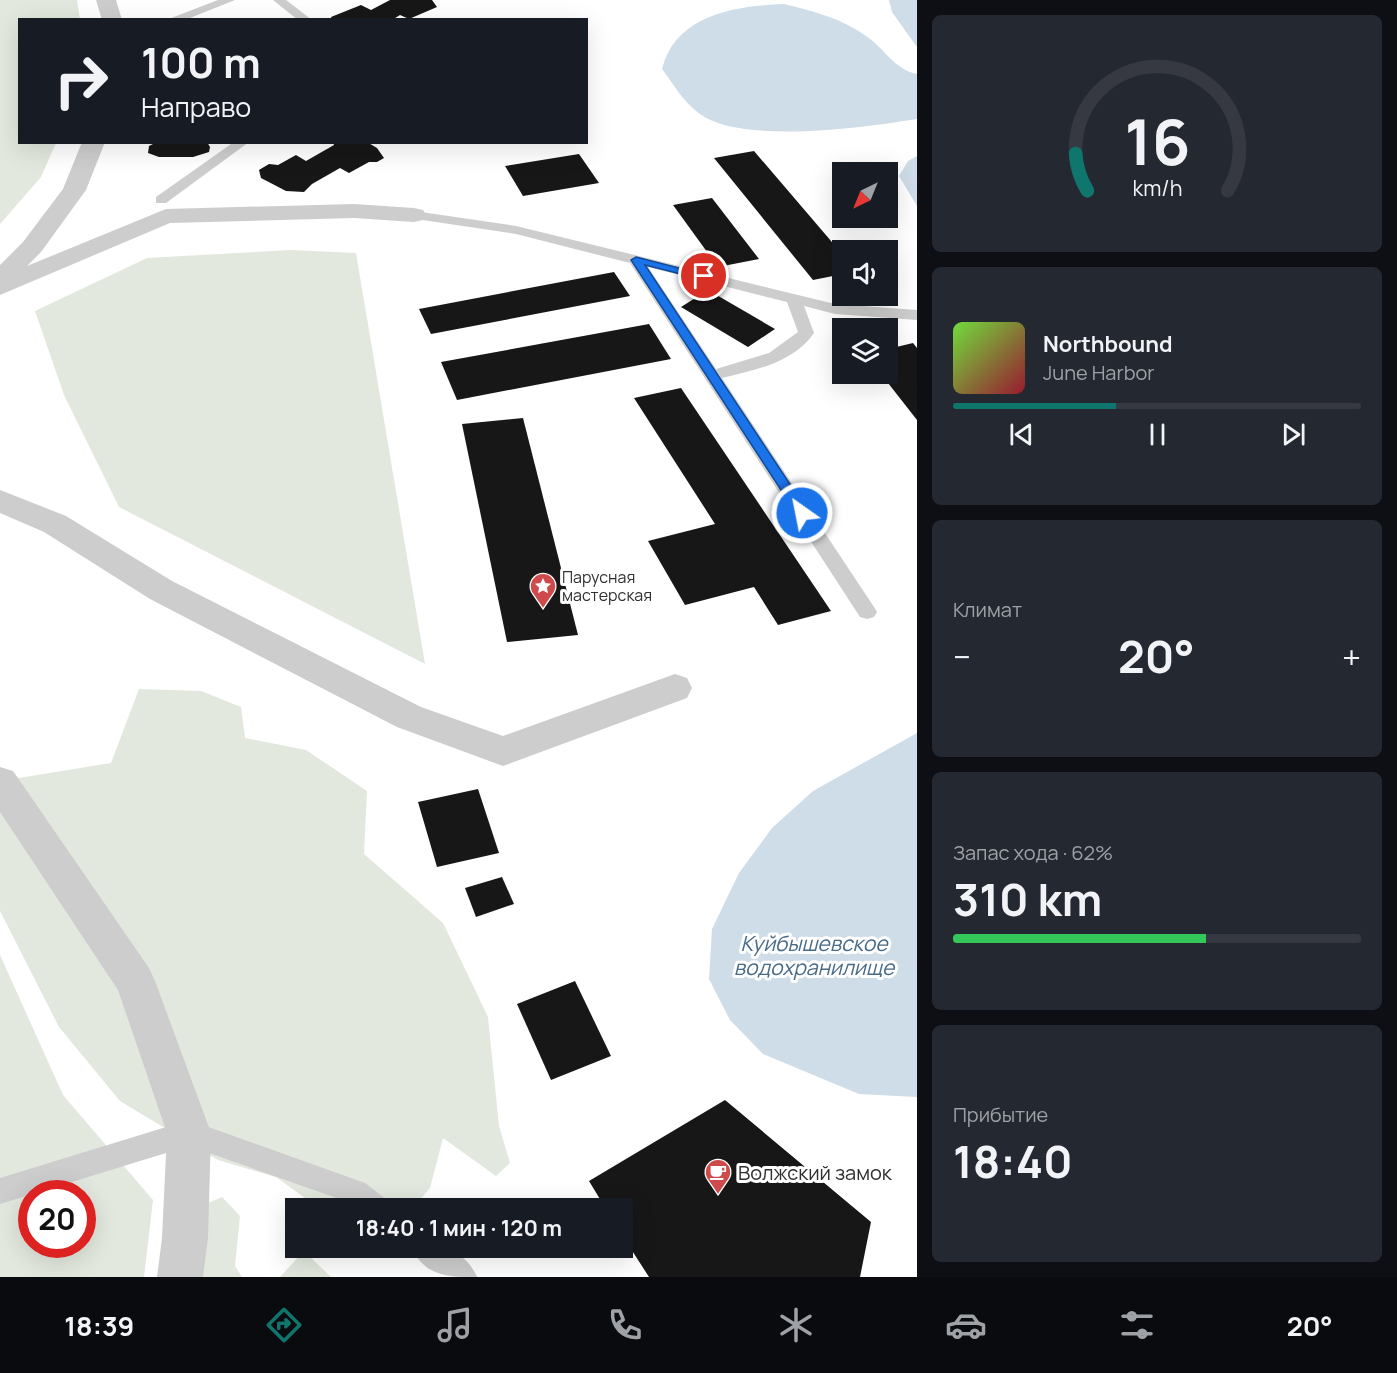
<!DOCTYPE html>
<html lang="ru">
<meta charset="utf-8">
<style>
body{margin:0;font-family:Manrope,sans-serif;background:#242831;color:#f1f3f6;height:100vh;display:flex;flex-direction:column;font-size:22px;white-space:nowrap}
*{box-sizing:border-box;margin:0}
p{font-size:20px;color:#9ea1a6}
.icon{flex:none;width:33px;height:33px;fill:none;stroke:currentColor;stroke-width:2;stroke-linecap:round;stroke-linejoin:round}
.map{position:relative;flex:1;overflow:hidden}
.panel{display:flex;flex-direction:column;gap:15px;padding:15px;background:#0d0f14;width:480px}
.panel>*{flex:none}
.guide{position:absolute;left:18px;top:18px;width:570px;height:126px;border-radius:0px;box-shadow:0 6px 24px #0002;background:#171b24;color:#f1f3f6;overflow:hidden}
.needle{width:39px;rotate:223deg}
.fabs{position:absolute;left:832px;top:162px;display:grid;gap:12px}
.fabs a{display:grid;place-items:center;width:66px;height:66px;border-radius:0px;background:#171b24;box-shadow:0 6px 24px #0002;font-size:30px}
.speed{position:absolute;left:18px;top:1180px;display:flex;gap:12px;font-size:30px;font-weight:700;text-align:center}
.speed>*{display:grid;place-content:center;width:78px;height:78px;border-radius:50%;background:#171b24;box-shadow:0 6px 24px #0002;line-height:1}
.speed .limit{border:9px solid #d22;background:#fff;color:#111}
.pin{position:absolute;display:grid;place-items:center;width:51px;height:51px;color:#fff;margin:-26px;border:3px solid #fff;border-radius:50%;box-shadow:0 2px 6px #0007}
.me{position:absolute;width:66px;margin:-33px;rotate:327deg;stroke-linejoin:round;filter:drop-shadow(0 0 4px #0008)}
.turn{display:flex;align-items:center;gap:21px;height:126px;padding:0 24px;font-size:27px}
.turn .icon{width:78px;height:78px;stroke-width:2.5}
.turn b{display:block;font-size:42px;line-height:51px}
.big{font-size:45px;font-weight:700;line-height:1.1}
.panel .widget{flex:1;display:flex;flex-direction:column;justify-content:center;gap:9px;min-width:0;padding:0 21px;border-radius:9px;background:#242831}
.panel .dial{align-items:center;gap:0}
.dial svg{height:156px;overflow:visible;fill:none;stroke:#363941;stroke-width:7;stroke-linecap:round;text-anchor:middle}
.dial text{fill:#f1f3f6;stroke:none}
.song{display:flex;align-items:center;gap:18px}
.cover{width:72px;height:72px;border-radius:9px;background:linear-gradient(135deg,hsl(100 70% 55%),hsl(350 70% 35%))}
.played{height:6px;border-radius:3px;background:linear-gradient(90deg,#0f766e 40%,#363941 40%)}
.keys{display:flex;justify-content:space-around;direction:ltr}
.heat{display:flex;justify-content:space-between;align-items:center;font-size:33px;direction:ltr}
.charge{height:9px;border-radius:4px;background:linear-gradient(90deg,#34c759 62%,#363941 0)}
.trip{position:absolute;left:285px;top:1198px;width:348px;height:60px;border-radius:0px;background:#171b24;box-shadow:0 6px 24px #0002;font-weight:700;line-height:60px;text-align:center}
.tabs{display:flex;height:96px;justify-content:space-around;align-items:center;background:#090b0e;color:#9ea1a6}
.tabs .icon{width:42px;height:42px}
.tabs .selected{color:#0f766e}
.tabs b{font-size:27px;color:#f1f3f6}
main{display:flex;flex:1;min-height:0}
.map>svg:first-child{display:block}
.green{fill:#e2e8dd;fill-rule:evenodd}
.water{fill:#cfdde8}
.building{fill:#171717}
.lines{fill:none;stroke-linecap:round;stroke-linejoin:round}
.lane{fill:#cdcdcd;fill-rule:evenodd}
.street{fill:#cdcdcd;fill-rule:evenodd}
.route{fill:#1a73e8;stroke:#114b97;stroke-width:1.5}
.labels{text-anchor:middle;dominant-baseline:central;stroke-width:6;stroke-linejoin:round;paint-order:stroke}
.poi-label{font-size:16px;fill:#303030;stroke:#fff;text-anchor:start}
.near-poi-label{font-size:20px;fill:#303030;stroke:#fff;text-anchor:start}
.near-water-label{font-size:21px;font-style:italic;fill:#486b88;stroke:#fff}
</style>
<main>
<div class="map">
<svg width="917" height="1277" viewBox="0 0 917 1277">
<rect width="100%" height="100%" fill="#fff"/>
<g class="green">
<path d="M0,0H77L80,19L20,20V142L56,143L41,177L0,224Z"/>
<path d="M291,250L356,253L425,664L119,507L64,395L35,311L147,258Z"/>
<path d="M139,689L201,691L241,707L245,738L306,750L367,791L364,854L443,923L488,1017L499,1126L510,1163L496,1176L443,1138L430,1188L412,1209H320L276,1177L218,1160L120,1101L59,1027L0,911V781L111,763Z"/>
<path d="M0,955L63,1095L153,1200L144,1277H0ZM32,1194H82V1245H32Z"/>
<path d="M222,1197L240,1216L235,1266L242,1277H162L168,1220Z"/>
<path d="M304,1251L331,1277H280Z"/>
</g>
<g class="water">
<path d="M889,0H917V47L892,12Z"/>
<path d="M784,4C813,11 841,18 866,36C884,48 895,70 917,74V119C867,127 742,145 700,114C684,103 674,85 662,69C676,14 736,6 784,4Z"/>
<path d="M917,156V206L899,176L908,161Z"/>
<path d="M917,733V1097L859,1094L763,1054L730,1020L709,979L712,929L739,873L772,828L813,791Z"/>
</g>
<g class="building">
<path d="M390,0H432L437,7L409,19L400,15L392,20H332L331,17L361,5L371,10Z"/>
<path d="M157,142H207L210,147L209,152L193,157H159L148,153L149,146Z"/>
<path d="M333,142H367L377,148L384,158L377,162H369L349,173L340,168L312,184L304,192L286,191L261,178L259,170L269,164L278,165L296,155L306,161L334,145Z"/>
<path d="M754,151L843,255V274L813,280L714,158Z"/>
<path d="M579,154L599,183L523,196L505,166Z"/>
<path d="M712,198L759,259L718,267L673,205Z"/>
<path d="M614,272L630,296L431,334L419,309Z"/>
<path d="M708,290L775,329L748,347L681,307Z"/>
<path d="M649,324L671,359L457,400L441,362Z"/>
<path d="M913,343L917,348V420L881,374H888V349Z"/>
<path d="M681,388L831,611L778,625L754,587L685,605L648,541L715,524L634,398Z"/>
<path d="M523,418L578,635L507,642L462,424Z"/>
<path d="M478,789L499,853L437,867L418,802Z"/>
<path d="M502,877L514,904L476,917L465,888Z"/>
<path d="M575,981L611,1056L551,1080L517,1004Z"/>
<path d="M725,1100L871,1222L860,1277H649L622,1235V1209H606L589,1181Z"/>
</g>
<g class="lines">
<g class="lane">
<path d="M218,0H235L185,20H166Z"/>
<path d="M273,0H286L312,20H298Z"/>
<path d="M234,142H249L166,203H156V197Z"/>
<path d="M414,211L516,226L835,304L917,310V320L835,314L804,306L814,333C793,363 755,370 722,378L874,607L877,612L874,617L867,619L860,617L630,263L516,234L409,218L407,215ZM648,267L787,302L798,332L769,353L716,369Z"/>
<path d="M189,1120L365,1183L387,1200L391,1209H357L348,1202L189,1146L0,1204V1178Z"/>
<path d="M412,1248C440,1248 464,1247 477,1277C449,1277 425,1277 412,1248Z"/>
</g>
<g class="street">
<path d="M96,0H116L122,20H102Z"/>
<path d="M82,142H105L86,190L41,252L27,266L166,209L354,204L414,208L423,210L426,215L423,220L414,222L354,218L170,223L0,295V265L23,242L63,189Z"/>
<path d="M0,490L66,516L172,581L421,707L503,736L675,674L687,678L692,688L687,698L503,766L397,727L150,599L44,532L0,513Z"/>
<path d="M0,767L13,771L149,968L155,981L211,1133L208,1238L203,1277H157L162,1238L167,1133L118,990L0,812Z"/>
</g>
</g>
<path class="route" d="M636,257L710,276L704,280L645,265L807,510V516H798L631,260Z"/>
<defs>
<g id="sight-pin" transform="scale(1.35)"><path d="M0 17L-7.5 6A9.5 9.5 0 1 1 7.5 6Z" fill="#cf4a4a" stroke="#fff"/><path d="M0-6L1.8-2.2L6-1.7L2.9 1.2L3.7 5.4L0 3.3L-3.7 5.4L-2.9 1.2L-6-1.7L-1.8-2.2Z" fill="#fff"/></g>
<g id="cafe-pin" transform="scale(1.35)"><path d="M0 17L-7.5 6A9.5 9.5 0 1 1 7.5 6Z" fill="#cf4a4a" stroke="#fff"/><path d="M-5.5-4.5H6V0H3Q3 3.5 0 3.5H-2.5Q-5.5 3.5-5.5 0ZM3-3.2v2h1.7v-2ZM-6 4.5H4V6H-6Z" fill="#fff"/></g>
</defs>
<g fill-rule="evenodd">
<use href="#sight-pin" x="543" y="586"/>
<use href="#cafe-pin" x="718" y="1172"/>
</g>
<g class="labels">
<g class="poi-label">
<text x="562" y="577">Парусная<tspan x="562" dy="18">мастерская</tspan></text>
</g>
<g class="near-poi-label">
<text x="738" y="1172">Волжский замок</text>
</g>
<g class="near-water-label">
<text x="814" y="943">Куйбышевское<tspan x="814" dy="24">водохранилище</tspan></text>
</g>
</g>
</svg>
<div class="fabs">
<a><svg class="needle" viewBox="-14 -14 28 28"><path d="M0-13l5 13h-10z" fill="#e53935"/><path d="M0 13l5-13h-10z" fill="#9ea1a6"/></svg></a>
<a><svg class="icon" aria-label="sound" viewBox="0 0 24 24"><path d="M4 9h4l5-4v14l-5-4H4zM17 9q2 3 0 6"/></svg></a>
<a><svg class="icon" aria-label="layers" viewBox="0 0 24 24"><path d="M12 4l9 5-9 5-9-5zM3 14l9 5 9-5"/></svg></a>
</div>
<div class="speed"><div class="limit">20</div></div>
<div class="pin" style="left:704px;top:276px;background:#d93025"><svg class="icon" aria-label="arrive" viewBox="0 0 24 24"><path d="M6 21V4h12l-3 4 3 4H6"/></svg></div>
<svg class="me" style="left:802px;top:513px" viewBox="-20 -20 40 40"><circle r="17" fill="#1a73e8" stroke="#fff" stroke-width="3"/><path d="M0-11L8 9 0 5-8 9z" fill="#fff"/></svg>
<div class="trip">18:40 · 1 мин · 120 m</div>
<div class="guide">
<div class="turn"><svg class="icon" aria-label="right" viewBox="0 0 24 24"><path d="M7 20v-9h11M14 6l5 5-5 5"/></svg><div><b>100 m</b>Направо</div></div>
</div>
</div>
<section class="panel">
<div class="widget dial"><svg viewBox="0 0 100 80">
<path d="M14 69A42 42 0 1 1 86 69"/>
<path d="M14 69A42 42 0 0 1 8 50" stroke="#0f766e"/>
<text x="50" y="56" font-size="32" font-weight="700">16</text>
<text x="50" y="72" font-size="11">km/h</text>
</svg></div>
<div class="widget">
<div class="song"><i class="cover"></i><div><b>Northbound</b><p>June Harbor</p></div></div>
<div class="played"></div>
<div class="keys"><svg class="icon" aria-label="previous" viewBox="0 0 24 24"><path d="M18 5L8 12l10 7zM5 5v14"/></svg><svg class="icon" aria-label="pause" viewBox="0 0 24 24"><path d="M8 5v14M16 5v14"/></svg><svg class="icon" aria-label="next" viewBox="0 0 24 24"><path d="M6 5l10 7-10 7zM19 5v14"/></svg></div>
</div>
<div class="widget"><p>Климат</p>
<div class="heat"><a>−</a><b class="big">20°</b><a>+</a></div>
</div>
<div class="widget"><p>Запас хода · 62%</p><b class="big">310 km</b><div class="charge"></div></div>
<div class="widget"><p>Прибытие</p><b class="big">18:40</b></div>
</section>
</main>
<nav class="tabs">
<b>18:39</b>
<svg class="icon selected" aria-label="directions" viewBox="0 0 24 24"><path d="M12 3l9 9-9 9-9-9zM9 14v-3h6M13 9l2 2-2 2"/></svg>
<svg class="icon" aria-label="music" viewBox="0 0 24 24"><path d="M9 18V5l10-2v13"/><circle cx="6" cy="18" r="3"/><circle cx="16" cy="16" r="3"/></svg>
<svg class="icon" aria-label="phone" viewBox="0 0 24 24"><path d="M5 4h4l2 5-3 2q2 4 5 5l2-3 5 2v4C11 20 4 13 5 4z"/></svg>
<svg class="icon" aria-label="climate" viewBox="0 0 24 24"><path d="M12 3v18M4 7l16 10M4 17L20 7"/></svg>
<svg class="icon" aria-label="car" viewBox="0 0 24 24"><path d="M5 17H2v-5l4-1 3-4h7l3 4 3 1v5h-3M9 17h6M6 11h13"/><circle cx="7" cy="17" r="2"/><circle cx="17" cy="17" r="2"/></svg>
<svg class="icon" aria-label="filters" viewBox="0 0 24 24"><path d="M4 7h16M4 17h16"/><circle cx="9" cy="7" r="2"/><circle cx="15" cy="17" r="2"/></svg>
<b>20°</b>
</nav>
